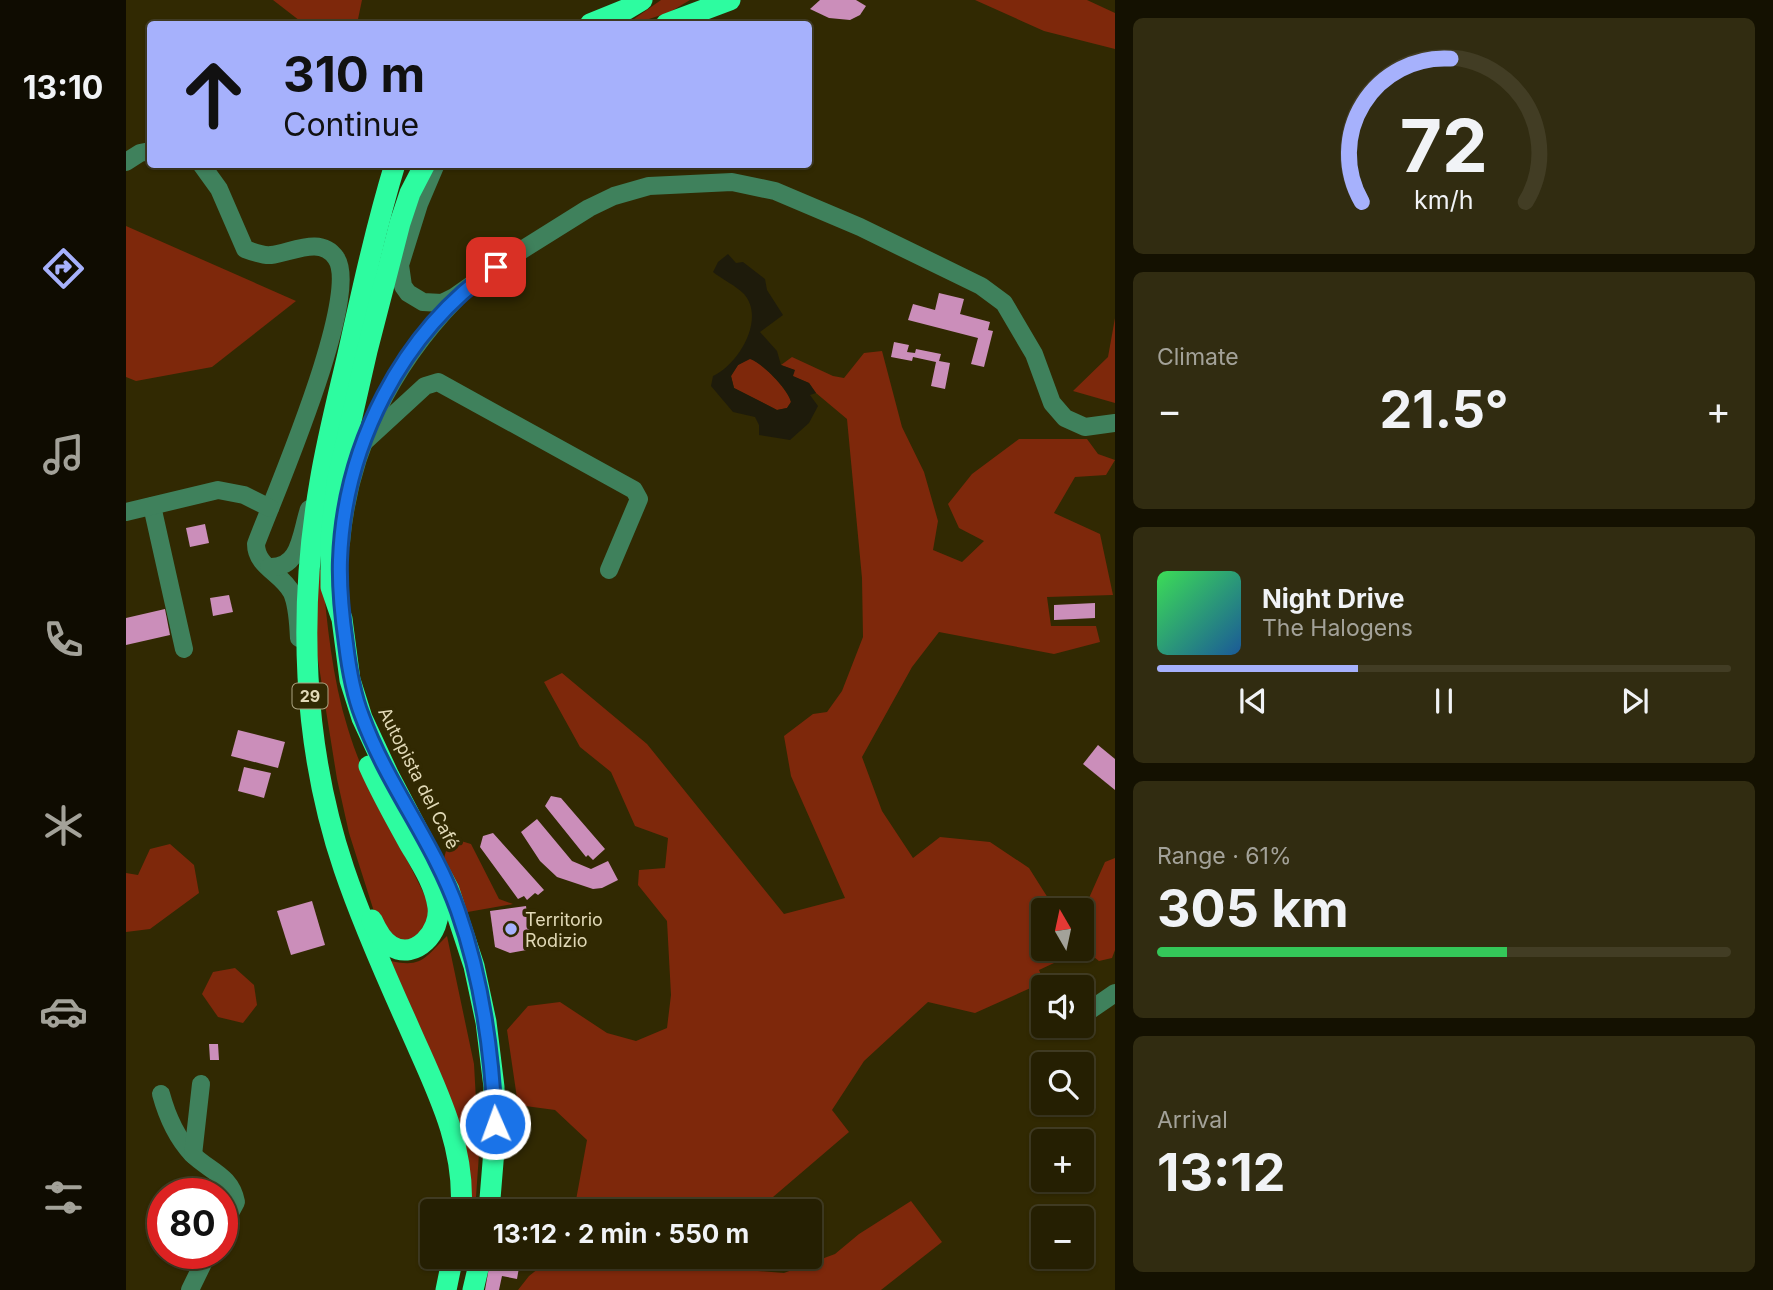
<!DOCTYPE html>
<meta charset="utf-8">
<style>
body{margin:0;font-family:Inter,sans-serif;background:#312c11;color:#f1f3f6;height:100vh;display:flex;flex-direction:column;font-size:26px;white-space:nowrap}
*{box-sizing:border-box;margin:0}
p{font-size:23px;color:#a3a299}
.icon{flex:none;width:38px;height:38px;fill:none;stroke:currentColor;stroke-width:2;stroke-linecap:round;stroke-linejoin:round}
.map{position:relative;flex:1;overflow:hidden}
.drawer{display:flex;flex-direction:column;gap:18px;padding:18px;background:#141101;width:658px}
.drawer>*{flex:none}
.guide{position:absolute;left:21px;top:21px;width:665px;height:147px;border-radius:7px;box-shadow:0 2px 5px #0004,0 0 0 2px #423d24;background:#a6b1fc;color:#111;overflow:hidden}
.needle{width:46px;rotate:351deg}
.tools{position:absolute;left:905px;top:898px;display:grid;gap:14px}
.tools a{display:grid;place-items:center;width:63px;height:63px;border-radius:7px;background:#251f02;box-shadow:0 2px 5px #0004,0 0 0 2px #423d24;font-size:35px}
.speed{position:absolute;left:21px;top:1178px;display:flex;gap:14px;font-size:35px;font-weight:700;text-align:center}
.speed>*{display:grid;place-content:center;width:91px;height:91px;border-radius:50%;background:#251f02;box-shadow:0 2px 5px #0004,0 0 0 2px #423d24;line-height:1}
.speed .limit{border:10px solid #d22;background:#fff;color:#111}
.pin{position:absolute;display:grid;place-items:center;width:60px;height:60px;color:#fff;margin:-30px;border-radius:14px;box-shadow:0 4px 10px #0006}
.me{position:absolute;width:77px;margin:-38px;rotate:358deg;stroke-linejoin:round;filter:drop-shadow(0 0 5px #0008)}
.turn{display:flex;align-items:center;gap:24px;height:147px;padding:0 21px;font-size:32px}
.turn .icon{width:91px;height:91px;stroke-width:2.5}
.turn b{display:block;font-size:49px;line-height:60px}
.big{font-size:52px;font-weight:700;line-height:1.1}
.drawer .card{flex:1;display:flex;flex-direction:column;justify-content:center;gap:10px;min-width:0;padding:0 24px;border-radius:10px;background:#312c11}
.drawer .dial{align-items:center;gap:0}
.dial svg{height:182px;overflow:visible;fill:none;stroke:#423d24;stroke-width:7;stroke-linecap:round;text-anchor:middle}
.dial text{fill:#f1f3f6;stroke:none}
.song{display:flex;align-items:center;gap:21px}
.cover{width:84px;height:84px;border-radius:10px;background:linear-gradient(135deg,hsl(130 70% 55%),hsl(210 70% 35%))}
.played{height:7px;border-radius:4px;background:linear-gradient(90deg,#a6b1fc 35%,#423d24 35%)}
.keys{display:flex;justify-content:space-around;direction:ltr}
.heat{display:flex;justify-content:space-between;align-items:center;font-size:38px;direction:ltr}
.charge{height:10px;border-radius:5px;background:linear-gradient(90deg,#34c759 61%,#423d24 0)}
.trip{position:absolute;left:294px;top:1199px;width:402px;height:70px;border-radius:7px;background:#251f02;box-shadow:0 2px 5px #0004,0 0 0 2px #423d24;font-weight:700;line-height:70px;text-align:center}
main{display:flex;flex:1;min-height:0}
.tab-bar{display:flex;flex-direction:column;width:126px;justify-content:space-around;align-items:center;background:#0f0c01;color:#a3a299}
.tab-bar .icon{width:49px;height:49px}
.tab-bar .on{color:#a6b1fc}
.tab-bar b{font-size:32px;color:#f1f3f6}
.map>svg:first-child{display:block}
.green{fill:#7e280b;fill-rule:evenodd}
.water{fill:#1e1b0b;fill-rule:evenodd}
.building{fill:#cb8eba}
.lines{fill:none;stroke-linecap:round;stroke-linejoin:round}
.minor{stroke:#3f815c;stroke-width:18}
.highway{stroke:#2dfca0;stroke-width:21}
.route-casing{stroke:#114b97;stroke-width:18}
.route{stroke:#1a73e8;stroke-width:12}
.poi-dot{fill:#a6b1fc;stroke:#312902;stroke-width:2.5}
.labels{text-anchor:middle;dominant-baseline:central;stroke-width:7;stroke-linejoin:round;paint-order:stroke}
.shield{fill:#312902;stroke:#aca481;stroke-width:2}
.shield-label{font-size:16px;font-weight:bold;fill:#e1d9b7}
.street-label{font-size:18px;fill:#e1d9b7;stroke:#312902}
.poi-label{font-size:18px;fill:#e1d9b7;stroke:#312902;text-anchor:start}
</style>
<main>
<nav class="tab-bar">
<b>13:10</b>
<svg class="icon on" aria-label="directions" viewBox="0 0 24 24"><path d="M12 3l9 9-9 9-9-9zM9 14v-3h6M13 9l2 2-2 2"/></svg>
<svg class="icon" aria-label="music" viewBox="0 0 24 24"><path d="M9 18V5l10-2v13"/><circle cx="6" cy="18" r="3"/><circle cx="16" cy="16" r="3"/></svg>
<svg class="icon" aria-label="phone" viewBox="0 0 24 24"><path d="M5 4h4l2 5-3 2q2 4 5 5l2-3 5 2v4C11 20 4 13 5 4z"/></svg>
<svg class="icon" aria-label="climate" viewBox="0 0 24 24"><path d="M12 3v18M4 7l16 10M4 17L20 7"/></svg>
<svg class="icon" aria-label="car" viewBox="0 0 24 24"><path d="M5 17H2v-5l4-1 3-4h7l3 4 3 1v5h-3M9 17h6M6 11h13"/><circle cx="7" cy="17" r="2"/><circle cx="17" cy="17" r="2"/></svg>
<svg class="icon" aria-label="filters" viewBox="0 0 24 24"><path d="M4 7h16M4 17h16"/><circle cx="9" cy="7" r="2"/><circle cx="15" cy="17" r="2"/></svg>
</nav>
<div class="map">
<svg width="989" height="1290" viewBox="0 0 989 1290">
<rect width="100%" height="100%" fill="#312902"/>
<g class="green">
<path d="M147,0H236L231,24H178Z"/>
<path d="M535,0H564L544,12L511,23L508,19Z"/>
<path d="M849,0H961L989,13V49L918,31Z"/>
<path d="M0,226L170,301L86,367L10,381L0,377Z"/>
<path d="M989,318V403L947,391L982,357Z"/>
<path d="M756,351L776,427L798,472L812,521L807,550L836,562L858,541L833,528L822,504L846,474L893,439H961L972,454L989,460L980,475L949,477L928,513L974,534L987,595L921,597L925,626H970L974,642L928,654L813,632L786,667L736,757L756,811L787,858L814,837L864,842L903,868L922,898H963L979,862L989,858V950L986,958L973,961L958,949L913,970L918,982L849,1013L802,1002L738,1061L706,1110L723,1132L640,1203L635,1211H448L461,1140L429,1110L392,1105L381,1030L402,1006L434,1002L481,1033L510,1041L541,1028L545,995L541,921L512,885L513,870L539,868L542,838L509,826L485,772L454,747L418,682L436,673L521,744L658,914L719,898L665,776L658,736L687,714L701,712L716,691L737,637L736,578L721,419L690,393L683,383L666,376L668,370L655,365L666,357L707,376L718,378L738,353ZM917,910H956V948H917Z"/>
<path d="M624,358C636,363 662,389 665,402L661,408L651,410L608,388L605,376L612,365Z"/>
<path d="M187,569L196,570C201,623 206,678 222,729C241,792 278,849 305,909L296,938L272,942L252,924L223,833L211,779L186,623Z"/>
<path d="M335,841L345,844L373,899L387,904L336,913C327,891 307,862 326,842Z"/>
<path d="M44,844L68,865L73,893L24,929L0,932V873L12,875L24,849Z"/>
<path d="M321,936L348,1064L353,1154L349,1211H341L261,960C297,969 298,958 321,936Z"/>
<path d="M109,968L128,985L131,1005L117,1023L92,1017L76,994L87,972Z"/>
<path d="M785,1201L816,1242L755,1290H392L403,1276L427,1257H621L620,1270L658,1273L709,1254L733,1234Z"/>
</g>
<path class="water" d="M602,254L610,263L617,262L639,279L641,290L657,315L634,332L651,351L655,365L669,370L667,376L683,383L690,393L684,395L692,406L683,423L664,440L633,435V425L629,417L607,412L585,386L587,376C612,365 640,319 618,294C610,286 596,279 587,272L592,262ZM624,359C636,363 662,389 665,402L661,408L651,410L608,388L605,376L612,365Z"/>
<g class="building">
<path d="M694,0H730L740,6L734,15L724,20L703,18L684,9Z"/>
<path d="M813,293L838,299L834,314L864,322L862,330L867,331L858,367L845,364L852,338L782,320L787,304L809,310Z"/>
<path d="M768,342L783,345L781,352L789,353L790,349L815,354L813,361L824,363L819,389L805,386L810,362L787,357L786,361L765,357Z"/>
<path d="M79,524L83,543L64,547L60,528Z"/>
<path d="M103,595L107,612L87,616L84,598Z"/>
<path d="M969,603V618L928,620V605Z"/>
<path d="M39,609L44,635L0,645V618Z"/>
<path d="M112,730L159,742L152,768L105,756Z"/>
<path d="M972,745L989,759V790L957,764Z"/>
<path d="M118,767L145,773L138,798L112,791Z"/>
<path d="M425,796L435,798L479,849L467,860L462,855L460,857L419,806Z"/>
<path d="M411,819L446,861L465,869L482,861L492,880L476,888L467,889L431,877L414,861L395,832Z"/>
<path d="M367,833L418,890L412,895L409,893L401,900L398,896L392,899L354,847L357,836Z"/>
<path d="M186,901L199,945L165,955L151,911Z"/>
<path d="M400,906L406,949L384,953L369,947L364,911Z"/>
<path d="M83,1044H92L93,1060H84Z"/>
<path d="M365,1256H395L391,1279L376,1276L373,1290H359Z"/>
</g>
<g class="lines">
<g class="minor">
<path d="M0,162L14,153L24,151"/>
<path d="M75,164L93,189L119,249C127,252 137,256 145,255C165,253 195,235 210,258C236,295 147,498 130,544C130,567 156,573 166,593C172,607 172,624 173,638"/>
<path d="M310,164L293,204L274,265L277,286L282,293L297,302L316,303L328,297L388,255L463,208L488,196L523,186L606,182L649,191L734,227L855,286L878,303L908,354L926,403L939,418L959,427L989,423"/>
<path d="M237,443L299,386L312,382L508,490L513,499L483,570"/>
<path d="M26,506L58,649"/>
<path d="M0,512L92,490L118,495L144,508"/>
<path d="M215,543C223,449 265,366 330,299"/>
<path d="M143,567C175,569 175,532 183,509"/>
<path d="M960,1013L989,993"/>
<path d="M35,1094C41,1116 50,1137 66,1154C83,1171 105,1175 110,1202L96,1228"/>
<path d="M67,1155L75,1084"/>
<path d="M64,1290L82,1253"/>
</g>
<g class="highway">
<path d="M464,24L501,9L516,0"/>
<path d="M540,24L604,0"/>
<path d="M269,164C250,227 236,291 222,354C212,397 201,439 194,482C172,610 176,745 218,869C236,922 259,974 282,1025C308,1085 340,1143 335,1211"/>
<path d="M299,164L284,193L274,223L241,351L211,482L205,538V587L216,619L224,680L236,718L263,776L323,890L348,966L360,1022L368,1087V1150L363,1211"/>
<path d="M243,766C255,793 269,818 283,843C294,862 309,884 312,907C315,931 290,961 265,946C255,940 250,929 246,920"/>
<path d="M320,1290L327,1256"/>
<path d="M347,1290L355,1256"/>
</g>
</g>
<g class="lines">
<g class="route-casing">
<path id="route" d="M369,1124C366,1051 356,979 332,911C308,842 261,785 236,716C227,693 223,669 220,644C216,616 213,589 214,560C218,447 275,332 370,267"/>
</g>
<use href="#route" class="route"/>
</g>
<circle class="poi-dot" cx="385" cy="929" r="7"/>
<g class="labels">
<rect class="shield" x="166.5" y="683.5" width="35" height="25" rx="5"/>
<g class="shield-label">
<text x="184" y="696">29</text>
</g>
<g class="street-label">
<text transform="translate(293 778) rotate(63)">Autopista del Café</text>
</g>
<g class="poi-label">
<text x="399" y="919">Territorio<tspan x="399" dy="21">Rodizio</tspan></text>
</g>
</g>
</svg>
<div class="tools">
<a><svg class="needle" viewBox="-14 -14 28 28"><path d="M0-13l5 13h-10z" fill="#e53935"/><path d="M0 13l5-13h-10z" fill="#a3a299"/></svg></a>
<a><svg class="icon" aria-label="sound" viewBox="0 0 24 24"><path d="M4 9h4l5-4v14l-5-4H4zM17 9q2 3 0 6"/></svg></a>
<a><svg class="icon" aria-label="search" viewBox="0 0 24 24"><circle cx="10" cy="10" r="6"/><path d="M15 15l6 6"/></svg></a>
<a>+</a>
<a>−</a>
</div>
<div class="speed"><div class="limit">80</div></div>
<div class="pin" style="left:370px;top:267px;background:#d93025"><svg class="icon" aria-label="arrive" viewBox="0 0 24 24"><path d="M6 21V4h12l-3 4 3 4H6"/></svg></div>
<svg class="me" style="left:369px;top:1124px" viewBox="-20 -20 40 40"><circle r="17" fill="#1a73e8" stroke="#fff" stroke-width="3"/><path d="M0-11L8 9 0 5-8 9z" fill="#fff"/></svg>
<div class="trip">13:12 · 2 min · 550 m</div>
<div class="guide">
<div class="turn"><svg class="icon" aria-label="ahead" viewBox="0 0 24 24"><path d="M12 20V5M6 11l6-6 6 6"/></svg><div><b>310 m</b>Continue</div></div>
</div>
</div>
<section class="drawer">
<div class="card dial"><svg viewBox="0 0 100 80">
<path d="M14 69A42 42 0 1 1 86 69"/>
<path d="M14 69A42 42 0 0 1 53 6" stroke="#a6b1fc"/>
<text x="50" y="56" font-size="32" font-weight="700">72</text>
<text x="50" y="72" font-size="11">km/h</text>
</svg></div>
<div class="card"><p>Climate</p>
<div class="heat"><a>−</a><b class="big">21.5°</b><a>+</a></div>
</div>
<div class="card">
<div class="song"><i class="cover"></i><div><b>Night Drive</b><p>The Halogens</p></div></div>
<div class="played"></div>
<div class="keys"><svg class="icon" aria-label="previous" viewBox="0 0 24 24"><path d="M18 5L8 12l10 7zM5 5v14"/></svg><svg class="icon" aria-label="pause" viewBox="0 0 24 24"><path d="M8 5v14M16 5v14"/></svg><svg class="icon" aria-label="next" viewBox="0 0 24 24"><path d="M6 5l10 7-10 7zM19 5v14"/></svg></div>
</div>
<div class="card"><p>Range · 61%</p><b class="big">305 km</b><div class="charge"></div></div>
<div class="card"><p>Arrival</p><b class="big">13:12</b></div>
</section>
</main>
